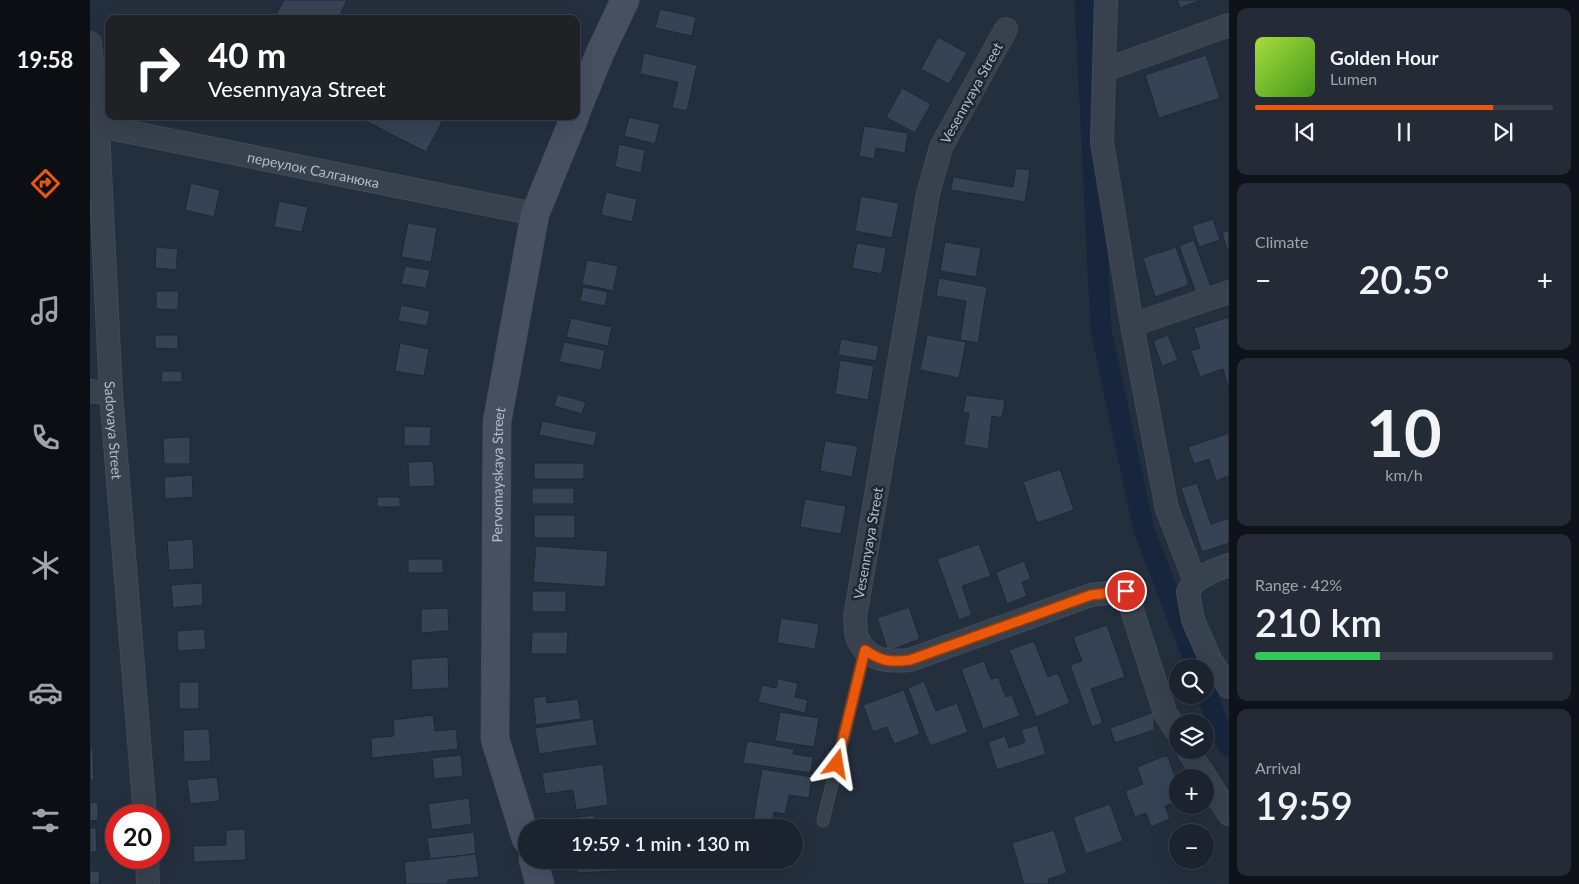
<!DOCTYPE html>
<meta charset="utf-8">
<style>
body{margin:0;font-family:Lato,sans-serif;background:#242b36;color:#f1f3f6;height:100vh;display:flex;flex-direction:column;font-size:19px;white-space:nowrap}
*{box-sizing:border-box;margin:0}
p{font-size:16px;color:#a0a4aa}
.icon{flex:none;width:28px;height:28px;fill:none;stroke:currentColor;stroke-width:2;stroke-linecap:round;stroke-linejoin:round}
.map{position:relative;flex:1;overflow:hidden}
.drawer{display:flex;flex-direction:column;gap:8px;padding:8px;background:#0f1319;width:350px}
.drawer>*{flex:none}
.banner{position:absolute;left:15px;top:15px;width:475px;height:105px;border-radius:10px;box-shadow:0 5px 20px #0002,0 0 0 1px #39404a;background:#202124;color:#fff;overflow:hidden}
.fabs{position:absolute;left:1079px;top:659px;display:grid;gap:10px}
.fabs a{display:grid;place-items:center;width:45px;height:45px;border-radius:50%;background:#1b232e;box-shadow:0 5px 20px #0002,0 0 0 1px #39404a;font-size:25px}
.speed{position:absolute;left:15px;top:804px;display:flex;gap:10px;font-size:25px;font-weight:700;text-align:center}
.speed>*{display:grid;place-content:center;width:65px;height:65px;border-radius:50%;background:#1b232e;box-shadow:0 5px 20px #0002,0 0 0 1px #39404a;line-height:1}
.speed .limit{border:8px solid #d22;background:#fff;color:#111}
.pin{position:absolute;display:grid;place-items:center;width:42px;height:42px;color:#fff;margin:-21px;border:2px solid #fff;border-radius:50%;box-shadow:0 1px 5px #0007}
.me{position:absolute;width:55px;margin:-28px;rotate:14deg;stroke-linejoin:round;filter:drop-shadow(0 0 4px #0008)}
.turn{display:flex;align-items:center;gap:18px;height:105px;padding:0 20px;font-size:22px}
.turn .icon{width:65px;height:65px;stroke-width:2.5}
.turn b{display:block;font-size:35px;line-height:42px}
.big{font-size:38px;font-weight:600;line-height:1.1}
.drawer .card{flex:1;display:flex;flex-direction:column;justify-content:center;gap:8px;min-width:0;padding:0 18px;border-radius:10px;background:#242b36}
.drawer .dial{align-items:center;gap:0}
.dial b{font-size:65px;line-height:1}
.song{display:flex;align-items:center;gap:15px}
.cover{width:60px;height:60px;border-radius:8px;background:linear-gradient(135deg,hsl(80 70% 55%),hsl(100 70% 35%))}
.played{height:5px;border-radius:2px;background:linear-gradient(90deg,#ea580c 80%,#39404a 80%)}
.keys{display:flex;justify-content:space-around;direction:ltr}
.heat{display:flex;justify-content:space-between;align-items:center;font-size:28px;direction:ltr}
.charge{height:8px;border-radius:4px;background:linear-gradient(90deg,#34c759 42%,#39404a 0)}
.trip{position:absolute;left:428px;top:819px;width:285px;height:50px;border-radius:25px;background:#1b232e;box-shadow:0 5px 20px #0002,0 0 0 1px #39404a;font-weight:600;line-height:50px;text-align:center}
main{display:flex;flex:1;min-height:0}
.tabs{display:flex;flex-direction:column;width:90px;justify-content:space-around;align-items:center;background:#0b0e12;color:#a0a4aa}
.tabs .icon{width:35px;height:35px}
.tabs .current{color:#ea580c}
.tabs b{font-size:22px;color:#f1f3f6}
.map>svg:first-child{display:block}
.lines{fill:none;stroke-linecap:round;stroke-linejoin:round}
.canal{stroke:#17263c;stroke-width:21}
.building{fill:#364354;stroke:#1f2835}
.service-casing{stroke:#414a57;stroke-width:13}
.minor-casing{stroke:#414a57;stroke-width:24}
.secondary-casing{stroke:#414a57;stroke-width:29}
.service{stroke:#38414e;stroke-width:11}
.minor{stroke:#38414e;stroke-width:22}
.secondary{stroke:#465061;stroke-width:28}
.route-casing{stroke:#983908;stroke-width:12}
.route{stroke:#ea580c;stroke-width:9}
.labels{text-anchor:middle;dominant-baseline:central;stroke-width:5;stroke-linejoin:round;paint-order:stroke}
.street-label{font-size:14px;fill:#b4bcc9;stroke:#1d2633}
</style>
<main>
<nav class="tabs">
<b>19:58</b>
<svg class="icon current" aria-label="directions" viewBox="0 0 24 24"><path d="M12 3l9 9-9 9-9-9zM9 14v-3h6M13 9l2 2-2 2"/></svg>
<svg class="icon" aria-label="music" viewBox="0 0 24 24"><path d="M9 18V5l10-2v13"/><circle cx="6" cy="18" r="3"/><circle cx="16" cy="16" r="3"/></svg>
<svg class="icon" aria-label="phone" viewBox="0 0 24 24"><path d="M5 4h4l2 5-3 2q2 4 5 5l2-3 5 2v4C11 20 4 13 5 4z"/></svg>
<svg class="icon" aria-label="climate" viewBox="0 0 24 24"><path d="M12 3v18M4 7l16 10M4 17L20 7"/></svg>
<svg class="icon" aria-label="car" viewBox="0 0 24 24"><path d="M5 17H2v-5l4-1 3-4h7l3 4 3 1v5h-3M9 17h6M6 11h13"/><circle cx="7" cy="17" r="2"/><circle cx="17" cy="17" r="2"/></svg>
<svg class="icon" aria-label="filters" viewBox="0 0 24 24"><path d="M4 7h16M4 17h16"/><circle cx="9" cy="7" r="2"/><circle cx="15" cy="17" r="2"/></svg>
</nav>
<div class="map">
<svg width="1139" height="884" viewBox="0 0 1139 884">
<rect width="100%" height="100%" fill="#242f3e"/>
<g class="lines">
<g class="canal">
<path d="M995,0L1011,330L1054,530L1107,668"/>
<path d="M1115,689L1133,736L1139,746"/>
</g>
</g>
<g class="building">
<path d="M194,0H257L248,19H184Z"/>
<path d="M1087,0H1112L1090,8Z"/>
<path d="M570,9L606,17L602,36L565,28Z"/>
<path d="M848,37L877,53L859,84L831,69Z"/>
<path d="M554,53L607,65L597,111L582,108L588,82L550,74Z"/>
<path d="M1116,55L1130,98L1069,118L1055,75Z"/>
<path d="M812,88L841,104L825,133L796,117Z"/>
<path d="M266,116H355L336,152Z"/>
<path d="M539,117L570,124L565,144L534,136Z"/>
<path d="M774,126L818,133L815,153L786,148L784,159L769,156Z"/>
<path d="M529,144L555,150L551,173L525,167Z"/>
<path d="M926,168L940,170L935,202L861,190L863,177L923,187Z"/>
<path d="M101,183L130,190L124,217L95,210Z"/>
<path d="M516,192L547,199L542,222L511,215Z"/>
<path d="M771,196L809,203L802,238L765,231Z"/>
<path d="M189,201L218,207L212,232L184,227Z"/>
<path d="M1123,219L1130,240L1109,247L1102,226Z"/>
<path d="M318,223L347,228L341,262L311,257Z"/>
<path d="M1139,230V255L1132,233Z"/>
<path d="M1104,240L1121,287L1106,293L1089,246Z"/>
<path d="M855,242L891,248L886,277L850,271Z"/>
<path d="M767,243L796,248L792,274L762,268Z"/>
<path d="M66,247L88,249L86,270L65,268Z"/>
<path d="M1086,247L1099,285L1065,297L1053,258Z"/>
<path d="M497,260L528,266L523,291L492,284Z"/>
<path d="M315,266L340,270L336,288L311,284Z"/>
<path d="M849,278L897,287L888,343L870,340L876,301L846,296Z"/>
<path d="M493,287L518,292L515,306L490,301Z"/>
<path d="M66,291H89L88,310L66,309Z"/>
<path d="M311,305L340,311L337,326L308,321Z"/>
<path d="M1139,317V386H1138L1133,369L1110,377L1101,351L1110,348L1104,328Z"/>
<path d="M481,318L522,327L518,346L476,337Z"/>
<path d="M65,335H88V349L65,348Z"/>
<path d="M837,335L876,342L869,378L830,370Z"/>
<path d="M1078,335L1088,360L1072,366L1063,341Z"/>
<path d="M751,339L789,346L786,361L748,355Z"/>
<path d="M474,342L515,350L511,370L469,362Z"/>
<path d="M310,343L339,349L334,376L305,371Z"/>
<path d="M750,360L784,366L778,400L745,394Z"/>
<path d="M72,371H92V382H71Z"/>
<path d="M467,394L496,402L492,414L464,406Z"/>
<path d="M876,395L915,400L912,418L902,416L898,449L874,445L879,413L873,412Z"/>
<path d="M452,421L507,432L504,446L449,435Z"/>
<path d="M314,426L341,427L340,446H314Z"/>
<path d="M1139,433V476L1126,481L1119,459L1104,464L1098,447Z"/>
<path d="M100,437V464H74L73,438Z"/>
<path d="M735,441L768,446L762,477L730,471Z"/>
<path d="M343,461L345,486L319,487L318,462Z"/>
<rect x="444" y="463" width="50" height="16"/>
<path d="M970,469L984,510L947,523L933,482Z"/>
<path d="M102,475L103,497L75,499L74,477Z"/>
<path d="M1107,483L1121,524L1139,518V543L1112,552L1091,488Z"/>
<rect x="442" y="488" width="42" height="16"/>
<rect x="287" y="497" width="23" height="10"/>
<path d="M715,499L756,506L751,534L710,527Z"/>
<rect x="444" y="515" width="41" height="23"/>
<path d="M103,539L104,569L79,570L77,541Z"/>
<path d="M889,544L901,576L872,586L882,615L869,620L847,559Z"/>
<path d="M446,546L518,551L515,587L443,582Z"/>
<rect x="318" y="559" width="35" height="14"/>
<path d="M934,561L941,579L932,582L937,596L917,604L906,572Z"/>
<path d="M112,583L113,605L83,608L81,585Z"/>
<rect x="442" y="591" width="34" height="21"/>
<path d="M819,607L830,639L798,651L787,618Z"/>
<path d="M358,608L359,631L331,633V609Z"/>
<path d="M691,618L729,624L725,649L687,643Z"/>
<path d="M1017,625L1035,677L1001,689L1013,723L1002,727L980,665L992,661L983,637Z"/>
<path d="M114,629L116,649L88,651L87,631Z"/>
<path d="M442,632H478L477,654H441Z"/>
<path d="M944,641L958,677L968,673L980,703L946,717L919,650Z"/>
<path d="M358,657L359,688L322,690L321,659Z"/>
<path d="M894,661L901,679L908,677L916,697L922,695L930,716L893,729L871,669Z"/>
<path d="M688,679L708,683L705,697L718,700L715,713L668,702L672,685L686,688Z"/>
<path d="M834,681L846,711L867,703L878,732L840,746L818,688Z"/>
<rect x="89" y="682" width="20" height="27"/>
<path d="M814,690L830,734L804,744L797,727L783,732L773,705Z"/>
<path d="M456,696L457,703L488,699L491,719L446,725L443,698Z"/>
<path d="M690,712L729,718L724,747L685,741Z"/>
<path d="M1064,712V730L1025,743L1020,728Z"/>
<path d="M343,715L345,731L366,729L368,749L282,758L281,738L304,736L303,720Z"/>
<path d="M503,719L507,745L449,754L445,728Z"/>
<path d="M947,725L956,754L907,770L898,742L915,736L919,748L935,742L931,730Z"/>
<path d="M119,729L121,761L94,762L93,730Z"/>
<path d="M657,741L704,749L703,754L723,757L721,773L653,763Z"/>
<path d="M0,748H3L4,780H0Z"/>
<path d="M371,755L373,776L344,779L342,758Z"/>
<path d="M1077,755L1088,783V802L1075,806L1080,819L1061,827L1056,813L1045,817L1035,791L1053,784L1047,767Z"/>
<path d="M513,764L518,805L486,810L483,790L455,794L452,773Z"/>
<path d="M672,769L722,777L719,798L699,795L695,814L684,812L681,828H662Z"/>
<path d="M127,777L130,801L100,804L97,780Z"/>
<path d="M379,798L382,824L342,830L338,804Z"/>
<path d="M8,802V820L0,821V803Z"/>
<path d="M1020,804L1033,841L996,854L983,817Z"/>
<path d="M504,815L505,828H467L466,820Z"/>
<path d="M0,828H6L7,852H0Z"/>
<path d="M155,829L156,860L104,862L103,846L136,845V830Z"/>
<path d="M964,830L977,873L958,879L959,884H934L922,843Z"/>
<path d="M384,832L386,854L340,859L337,838Z"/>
<path d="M704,839L711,840L709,853L704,852Z"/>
<path d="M386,854L389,877L358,880V884H316L314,862Z"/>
<path d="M527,860L528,871L488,873L487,861Z"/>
<path d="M0,871H10L9,884H0Z"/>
</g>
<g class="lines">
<g class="service-casing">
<path id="service" d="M733,821L775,650"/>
</g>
<g class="minor-casing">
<g id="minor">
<path d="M1016,0L1012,142L1042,325L1077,509L1105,581"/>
<path d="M916,29L851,147L838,194L765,617C766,623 765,631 767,637C776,661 798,662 820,660L1001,595L1036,591L1075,713L1088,733"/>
<path id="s1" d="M0,43L7,110L21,394L55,815"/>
<path d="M1015,70L1139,25"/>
<path id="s2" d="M0,124L445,214"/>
<path d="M1042,325L1139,292"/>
<path d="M0,391L21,394"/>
<path d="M1139,565L1123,571L1105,581L1098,592L1103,620L1121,661L1139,687"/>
<path d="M1098,750L1139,814"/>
<path d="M57,858L58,884"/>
</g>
</g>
<g class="secondary-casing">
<g id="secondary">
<path d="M486,112L510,53L535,0"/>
<path id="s3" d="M436,839L405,739L407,422L445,214L485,116"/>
<path d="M443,860L450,884"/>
</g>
</g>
<use href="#service" class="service"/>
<use href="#minor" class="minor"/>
<use href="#secondary" class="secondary"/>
</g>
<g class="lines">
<g class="route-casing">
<path id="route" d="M747,764L775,650C792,662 800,662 820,660L1001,595L1036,591"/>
</g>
<use href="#route" class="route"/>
</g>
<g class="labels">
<g class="street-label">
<text transform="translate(881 93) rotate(-61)">Vesennyaya Street</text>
<text stroke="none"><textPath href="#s2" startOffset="228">переулок Салганюка</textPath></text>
<text stroke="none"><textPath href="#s1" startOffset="388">Sadovaya Street</textPath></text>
<text stroke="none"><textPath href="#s3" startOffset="369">Pervomayskaya Street</textPath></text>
<text transform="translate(778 543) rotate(-80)">Vesennyaya Street</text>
</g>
</g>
</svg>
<div class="fabs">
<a><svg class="icon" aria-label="search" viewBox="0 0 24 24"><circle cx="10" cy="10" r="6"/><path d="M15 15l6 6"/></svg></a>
<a><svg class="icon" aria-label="layers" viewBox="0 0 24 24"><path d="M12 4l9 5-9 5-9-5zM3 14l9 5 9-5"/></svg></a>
<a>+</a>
<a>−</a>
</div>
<div class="speed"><div class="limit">20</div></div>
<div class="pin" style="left:1036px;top:591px;background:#d93025"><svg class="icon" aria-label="arrive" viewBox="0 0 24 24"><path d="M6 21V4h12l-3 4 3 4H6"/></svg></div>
<svg class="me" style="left:747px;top:764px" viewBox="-20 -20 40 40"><path d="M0-17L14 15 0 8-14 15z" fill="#ea580c" stroke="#fff" stroke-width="4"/></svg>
<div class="trip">19:59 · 1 min · 130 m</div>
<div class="banner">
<div class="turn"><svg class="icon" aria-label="right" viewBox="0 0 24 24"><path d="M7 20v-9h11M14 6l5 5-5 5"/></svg><div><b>40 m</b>Vesennyaya Street</div></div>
</div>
</div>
<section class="drawer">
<div class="card">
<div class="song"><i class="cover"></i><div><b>Golden Hour</b><p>Lumen</p></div></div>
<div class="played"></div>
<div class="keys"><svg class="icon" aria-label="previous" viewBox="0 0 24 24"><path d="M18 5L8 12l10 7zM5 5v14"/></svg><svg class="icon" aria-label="pause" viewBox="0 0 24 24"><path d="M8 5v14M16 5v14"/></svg><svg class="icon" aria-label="next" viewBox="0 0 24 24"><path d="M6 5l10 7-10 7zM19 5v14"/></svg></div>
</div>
<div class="card"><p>Climate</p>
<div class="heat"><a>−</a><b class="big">20.5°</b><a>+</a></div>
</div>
<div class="card dial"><b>10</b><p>km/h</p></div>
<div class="card"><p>Range · 42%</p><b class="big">210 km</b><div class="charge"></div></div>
<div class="card"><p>Arrival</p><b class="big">19:59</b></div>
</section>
</main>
